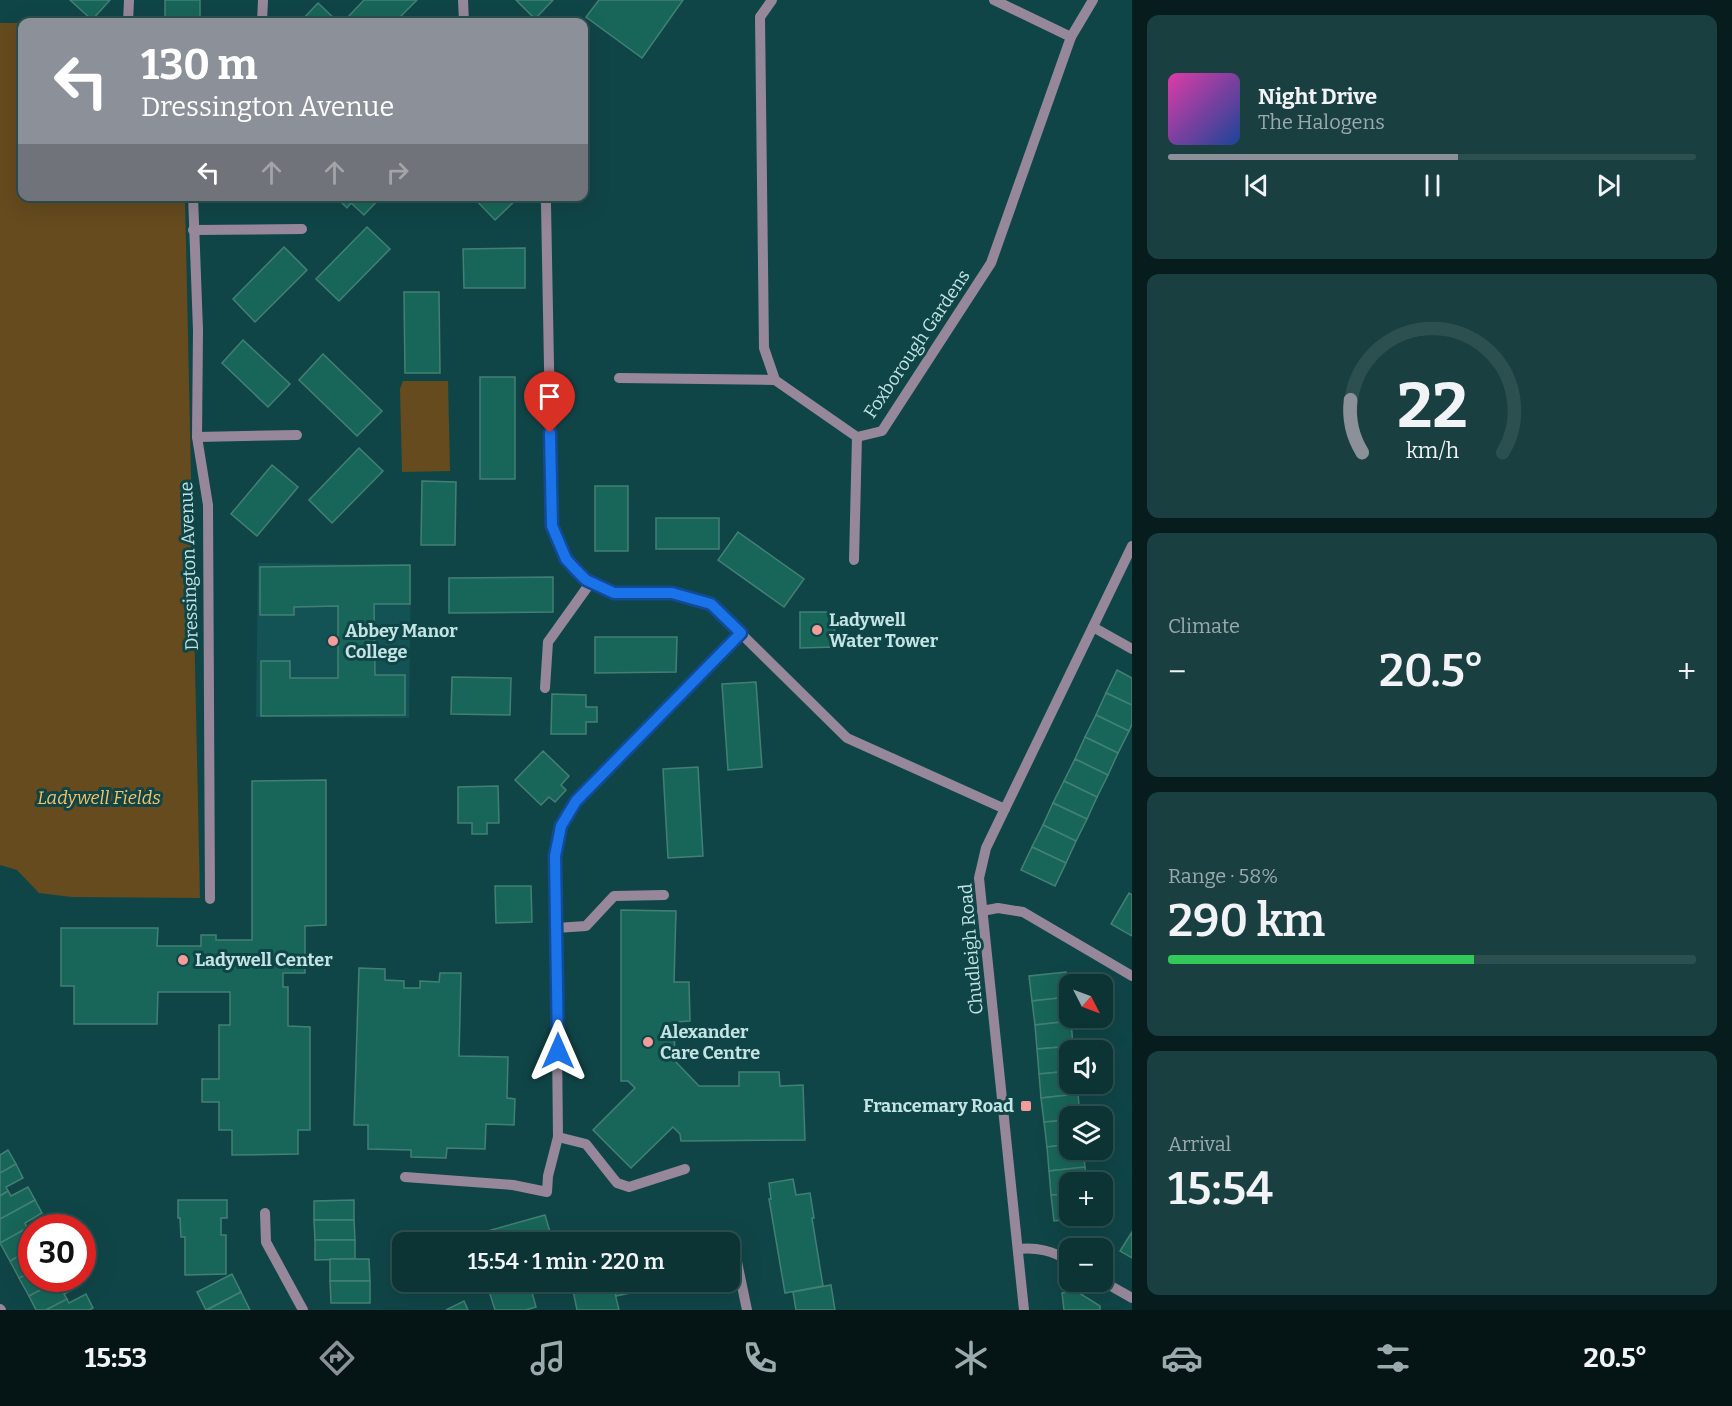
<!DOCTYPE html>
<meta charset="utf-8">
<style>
body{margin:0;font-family:Bitter,serif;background:#1a3f41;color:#f1f3f6;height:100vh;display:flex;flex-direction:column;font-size:22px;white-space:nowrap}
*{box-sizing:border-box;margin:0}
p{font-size:20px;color:#9aaaad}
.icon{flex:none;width:33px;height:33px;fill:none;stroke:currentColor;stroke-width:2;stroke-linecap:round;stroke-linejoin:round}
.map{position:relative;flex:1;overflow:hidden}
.panel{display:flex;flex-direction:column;gap:15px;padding:15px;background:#071d1d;width:600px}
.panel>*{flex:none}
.guide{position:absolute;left:18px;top:18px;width:570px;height:183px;border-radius:12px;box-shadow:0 6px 24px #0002,0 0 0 2px #2c4f50;background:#8c9099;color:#fff;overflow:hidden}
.needle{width:39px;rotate:132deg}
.fabs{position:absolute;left:1059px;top:974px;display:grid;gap:12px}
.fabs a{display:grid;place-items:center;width:54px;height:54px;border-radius:12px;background:#0c3435;box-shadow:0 6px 24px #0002,0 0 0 2px #2c4f50;font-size:30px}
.speed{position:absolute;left:18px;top:1214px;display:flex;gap:12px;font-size:30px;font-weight:700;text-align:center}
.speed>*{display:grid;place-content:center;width:78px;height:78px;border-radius:50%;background:#0c3435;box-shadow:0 6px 24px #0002,0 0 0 2px #2c4f50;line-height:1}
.speed .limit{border:9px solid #d22;background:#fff;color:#111}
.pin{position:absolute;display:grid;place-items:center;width:51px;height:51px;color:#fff;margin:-62px -26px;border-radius:50% 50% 50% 0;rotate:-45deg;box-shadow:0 0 6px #0007}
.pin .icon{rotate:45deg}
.me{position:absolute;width:66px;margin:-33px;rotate:0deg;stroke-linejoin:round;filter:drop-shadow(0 0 4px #0008)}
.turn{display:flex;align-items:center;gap:21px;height:126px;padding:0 24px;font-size:27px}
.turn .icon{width:78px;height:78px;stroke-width:2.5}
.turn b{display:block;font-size:42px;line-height:51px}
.lanes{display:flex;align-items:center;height:57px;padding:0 24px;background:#0003;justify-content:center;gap:30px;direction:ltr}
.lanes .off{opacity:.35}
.big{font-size:45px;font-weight:600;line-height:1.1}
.panel .widget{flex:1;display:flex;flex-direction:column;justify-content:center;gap:9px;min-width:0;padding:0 21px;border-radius:12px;background:#1a3f41}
.panel .dial{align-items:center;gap:0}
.dial svg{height:156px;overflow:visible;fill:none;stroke:#2c4f50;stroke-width:7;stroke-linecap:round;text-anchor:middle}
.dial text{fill:#f1f3f6;stroke:none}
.song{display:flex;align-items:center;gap:18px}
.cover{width:72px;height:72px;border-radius:9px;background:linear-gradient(135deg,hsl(320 70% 55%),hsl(220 70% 35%))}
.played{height:6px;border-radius:3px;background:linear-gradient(90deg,#8c9099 55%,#2c4f50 55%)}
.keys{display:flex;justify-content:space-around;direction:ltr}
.heat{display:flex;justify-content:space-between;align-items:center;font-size:33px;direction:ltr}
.charge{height:9px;border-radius:4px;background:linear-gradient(90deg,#34c759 58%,#2c4f50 0)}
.trip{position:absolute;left:392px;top:1232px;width:348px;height:60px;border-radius:12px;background:#0c3435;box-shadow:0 6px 24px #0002,0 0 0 2px #2c4f50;font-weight:600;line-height:60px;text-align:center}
.tab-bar{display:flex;height:96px;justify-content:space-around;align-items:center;background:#051515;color:#9aaaad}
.tab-bar .icon{width:42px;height:42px}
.tab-bar .on{color:#8c9099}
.tab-bar b{font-size:27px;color:#f1f3f6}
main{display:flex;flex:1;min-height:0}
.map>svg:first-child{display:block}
.built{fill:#135356}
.green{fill:#654b1e}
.building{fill:#186659;stroke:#438074;stroke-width:1.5}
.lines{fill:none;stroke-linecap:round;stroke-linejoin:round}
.minor{stroke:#96889a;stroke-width:10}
.route-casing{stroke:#114b97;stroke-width:15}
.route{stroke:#1a73e8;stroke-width:10}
.poi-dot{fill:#f59b9c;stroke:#104547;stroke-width:2}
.labels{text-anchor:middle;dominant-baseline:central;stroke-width:6;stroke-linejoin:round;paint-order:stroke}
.street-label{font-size:18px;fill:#c3e3e4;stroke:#104547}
.poi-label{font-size:18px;font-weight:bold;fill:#c3e3e4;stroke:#104547;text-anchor:start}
.park-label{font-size:18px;font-style:italic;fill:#f8c267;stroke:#104547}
</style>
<main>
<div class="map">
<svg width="1132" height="1310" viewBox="0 0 1132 1310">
<rect width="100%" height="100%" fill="#104547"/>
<path class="built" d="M258,563L411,565L409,718L256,717Z"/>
<g class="green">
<path d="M0,23H22V196L185,197L200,898L71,897L39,893L17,870L0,865Z"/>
<path d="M403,381H448L450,471L402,472L400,389Z"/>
</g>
<g class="building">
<path d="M70,0H110L92,20Z"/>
<rect x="165" y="0" width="35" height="22"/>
<path d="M364,0H417L395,22H353L348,17Z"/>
<path d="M516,0H553L535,19Z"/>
<path d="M599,0H683L642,58L586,17Z"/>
<path d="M318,3L338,22H300Z"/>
<path d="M343,196H382L364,215L351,203L347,208L339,200Z"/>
<path d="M472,196H520L495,220Z"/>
<path d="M367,227L390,249L339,301L316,279Z"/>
<path d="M284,247L307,270L255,322L233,299Z"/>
<path d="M525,248V288H464L463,249Z"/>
<path d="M404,292H439L440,373H405Z"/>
<path d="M243,340L290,384L268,407L222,363Z"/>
<path d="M323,354L382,411L357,436L299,380Z"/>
<rect x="480" y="377" width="35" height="102"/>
<path d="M359,448L383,471L332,523L309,500Z"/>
<path d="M272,465L298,487L257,536L231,514Z"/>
<path d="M422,481L456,482L455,545H421Z"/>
<rect x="595" y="486" width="33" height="65"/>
<rect x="656" y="518" width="63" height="31"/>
<path d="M738,532L804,579L784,607L718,560Z"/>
<path d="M410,565V604H374L375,675H405V715L261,716V661H290V678H338V606L294,607V615H260V567Z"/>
<path d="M553,577V612L449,613V578Z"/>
<path d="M800,612H834L835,647L800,648Z"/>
<path d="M595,637H677L676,672L595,673Z"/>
<path d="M1117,670L1132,678V705L1106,693Z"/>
<path d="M452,677L511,678L510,715L451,714Z"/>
<path d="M756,682L762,767L728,770L722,684Z"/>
<path d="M1106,693L1132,705V724L1129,731L1096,715Z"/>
<path d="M552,694L586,695V707H597V722H586V734H551Z"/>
<path d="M1096,715L1129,731L1118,753L1085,737Z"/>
<path d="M1085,737L1118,753L1108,775L1075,759Z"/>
<path d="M543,751L569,776L561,785L566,790L555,802L549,797L541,805L515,780Z"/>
<path d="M1075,759L1108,775L1097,797L1064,781Z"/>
<path d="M698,767L703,856L668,858L663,769Z"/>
<path d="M326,780V925L305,926V973H283V987H288V1026L310,1027V1130H298V1154L232,1155V1130H219V1102H202V1079H219V1025H230V992H158L157,1024H74V986H61V928H158L157,946H201V935H216V940H252V781Z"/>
<path d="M1064,781L1097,797L1087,819L1053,803Z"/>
<path d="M498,786L499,823H487V834H472V823H458V787Z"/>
<path d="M1053,803L1087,819L1076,841L1043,825Z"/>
<path d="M1043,825L1076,841L1066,863L1032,847Z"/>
<path d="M1032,847L1066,863L1055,886L1021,870Z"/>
<path d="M495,886H531L532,922L496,923Z"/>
<path d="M1129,893L1132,895V936L1111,924Z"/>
<path d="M621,910L676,911L674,982H689L690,1021L674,1022L675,1061L699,1086H739V1072H779L780,1086L803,1085L805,1140L681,1141L680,1134L673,1127L631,1168L593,1130L635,1088L628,1081H621Z"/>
<path d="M359,968L385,969V980L404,981V988H420V981L439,982L440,973H461L459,1056L508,1057L507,1098L515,1099L514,1125L486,1124L485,1149L447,1148L446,1158L411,1157V1150L368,1149V1125H354Z"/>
<path d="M1066,972L1068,997L1032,1001L1029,976Z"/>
<path d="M1068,997L1071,1021L1035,1025L1032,1001Z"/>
<path d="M1071,1021L1073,1046L1037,1049L1035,1025Z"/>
<path d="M1073,1046L1074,1050H1070V1071L1039,1074L1037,1049Z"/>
<path d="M1070,1071V1083H1077L1078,1094L1041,1098L1039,1074Z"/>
<path d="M1078,1094L1080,1116H1070V1120L1044,1122L1041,1098Z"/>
<path d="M1070,1120V1144L1047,1147L1044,1122Z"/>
<path d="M1070,1144V1149H1083L1085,1167L1049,1171L1047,1147Z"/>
<path d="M8,1150L16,1164L0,1173V1155Z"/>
<path d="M16,1164L23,1178L6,1187L8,1191L0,1196V1173Z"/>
<path d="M1085,1167L1087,1182H1070V1194L1051,1195L1049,1171Z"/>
<path d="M793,1179L796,1195L810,1193L814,1218H812L823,1286L785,1293L769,1199H771L769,1183Z"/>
<path d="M28,1187L35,1200L0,1219V1196L8,1191L11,1196Z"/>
<path d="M1070,1194V1215H1090V1217L1054,1221L1051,1195Z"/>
<path d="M35,1200L42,1213L25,1223L27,1228L0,1243V1219Z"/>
<path d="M178,1200H227V1218H221V1235H226V1274L185,1275V1237H181L180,1218H178Z"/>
<path d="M354,1200V1220H314V1201Z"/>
<path d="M545,1215L553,1242H486L484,1232Z"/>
<path d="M314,1220H354L355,1240H315Z"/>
<path d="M27,1228L30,1232H32V1249L10,1261L0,1243Z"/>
<path d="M1132,1232V1258L1120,1251Z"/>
<path d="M710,1235L711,1242H681Z"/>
<path d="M315,1240H355V1259L315,1260Z"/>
<path d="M32,1249V1272L19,1278L10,1261Z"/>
<path d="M330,1259H369L370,1281H330Z"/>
<path d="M32,1272V1278H63L29,1296L19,1278Z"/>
<path d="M232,1274L241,1292L206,1310L197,1292Z"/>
<path d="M63,1278H77L81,1285L64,1294L67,1299L46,1310H36L29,1296Z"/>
<path d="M330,1281H370V1303H331Z"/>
<path d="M497,1281H529L536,1307L526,1310H495L489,1291L499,1288Z"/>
<path d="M571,1281H612L619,1310H577Z"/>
<path d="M612,1281H684L616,1296Z"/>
<path d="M831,1285L835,1310H796L793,1292Z"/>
<path d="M1076,1291L1100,1306V1310H1064L1062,1293Z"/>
<path d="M241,1292L250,1310H207Z"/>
<path d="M86,1294L93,1308L89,1310H46L67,1299L69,1303Z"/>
<path d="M464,1301L468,1310H446Z"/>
</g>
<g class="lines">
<g class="minor">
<path d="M463,0L464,22"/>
<path d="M772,0L760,17L764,348L775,380L857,437L882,431L991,263L1071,37L994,0"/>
<path d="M128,22L129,0"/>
<path d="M262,22L263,0"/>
<path d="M1071,37L1093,0"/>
<path d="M193,196L198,330L197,437L208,505L210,899"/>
<path d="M544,196L546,204L552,527L566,559L586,581L614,593H672L711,604L847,738L1005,809"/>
<path d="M193,230L302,229"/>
<path d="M619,378L775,380"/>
<path d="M197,437L297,435"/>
<path d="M854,560L857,437"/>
<path d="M1093,627L1132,649"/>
<path d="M545,688L548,642L591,582"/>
<path d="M982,911L998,908L1023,912L1132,976"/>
<path d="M556,928L586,926L614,896L664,895"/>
<path d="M558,1137L586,1144L617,1183L629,1187L685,1169"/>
<path d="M405,1177L513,1185L547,1192L548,1176L558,1137L555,856L561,826L576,801L741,633"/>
<path d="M265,1213L266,1242L303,1310"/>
<path d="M1018,1249C1038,1247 1052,1251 1070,1261"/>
<path d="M736,1257L747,1310"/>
<path d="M1102,1281L1132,1298"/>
<path d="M0,1309L1,1310"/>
<path d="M1024,1310L979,878L986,848L1132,546"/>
</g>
</g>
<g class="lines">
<g class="route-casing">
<path id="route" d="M550,433L552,526L566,559L576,570L586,580L614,593H672L711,604L741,633L576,801L561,826L555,856L558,1051"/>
</g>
<use href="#route" class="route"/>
</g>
<g class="poi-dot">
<circle cx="817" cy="630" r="6"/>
<circle cx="333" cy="641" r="6"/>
<circle cx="183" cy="960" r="6"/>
<circle cx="648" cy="1042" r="6"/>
<rect x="1020" y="1100" width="12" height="12" rx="3"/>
</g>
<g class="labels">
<g class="street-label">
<text transform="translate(917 344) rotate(-56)">Foxborough Gardens</text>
<text transform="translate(189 566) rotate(-92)">Dressington Avenue</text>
<text transform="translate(971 949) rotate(-95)">Chudleigh Road</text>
</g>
<g class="poi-label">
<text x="829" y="620">Ladywell<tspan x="829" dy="21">Water Tower</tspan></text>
<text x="345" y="631">Abbey Manor<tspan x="345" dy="21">College</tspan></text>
<text x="195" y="960">Ladywell Center</text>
<text x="660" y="1032">Alexander<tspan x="660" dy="21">Care Centre</tspan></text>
<text x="1014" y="1106" text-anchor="end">Francemary Road</text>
</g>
<g class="park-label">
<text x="99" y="798">Ladywell Fields</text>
</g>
</g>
</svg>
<div class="fabs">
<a><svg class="needle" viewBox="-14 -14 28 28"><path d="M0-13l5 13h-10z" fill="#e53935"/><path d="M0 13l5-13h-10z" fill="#9aaaad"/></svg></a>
<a><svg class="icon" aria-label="sound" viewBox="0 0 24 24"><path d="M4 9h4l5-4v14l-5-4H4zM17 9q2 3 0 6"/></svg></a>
<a><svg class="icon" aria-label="layers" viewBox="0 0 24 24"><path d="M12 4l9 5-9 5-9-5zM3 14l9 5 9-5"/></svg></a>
<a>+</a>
<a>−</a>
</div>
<div class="speed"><div class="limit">30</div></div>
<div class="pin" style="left:550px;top:433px;background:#d93025"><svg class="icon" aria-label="arrive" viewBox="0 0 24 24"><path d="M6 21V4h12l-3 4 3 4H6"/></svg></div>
<svg class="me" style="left:558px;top:1051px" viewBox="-20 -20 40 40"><path d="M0-17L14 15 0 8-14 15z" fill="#1a73e8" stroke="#fff" stroke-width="4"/></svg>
<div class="trip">15:54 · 1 min · 220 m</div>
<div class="guide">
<div class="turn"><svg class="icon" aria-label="left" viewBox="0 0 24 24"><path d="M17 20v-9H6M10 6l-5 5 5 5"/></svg><div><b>130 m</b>Dressington Avenue</div></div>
<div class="lanes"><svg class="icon" aria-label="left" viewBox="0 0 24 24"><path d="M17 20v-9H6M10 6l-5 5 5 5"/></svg><svg class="icon off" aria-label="ahead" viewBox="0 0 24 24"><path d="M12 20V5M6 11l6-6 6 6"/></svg><svg class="icon off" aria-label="ahead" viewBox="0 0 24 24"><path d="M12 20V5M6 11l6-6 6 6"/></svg><svg class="icon off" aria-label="right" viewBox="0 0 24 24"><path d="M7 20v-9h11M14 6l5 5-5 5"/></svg></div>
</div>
</div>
<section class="panel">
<div class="widget">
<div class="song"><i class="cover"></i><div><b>Night Drive</b><p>The Halogens</p></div></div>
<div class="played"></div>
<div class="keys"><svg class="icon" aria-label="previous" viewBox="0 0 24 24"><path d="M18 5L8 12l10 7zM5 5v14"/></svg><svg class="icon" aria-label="pause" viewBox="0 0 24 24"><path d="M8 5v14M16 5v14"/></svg><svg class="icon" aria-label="next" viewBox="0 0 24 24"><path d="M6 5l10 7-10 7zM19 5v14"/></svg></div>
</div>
<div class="widget dial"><svg viewBox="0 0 100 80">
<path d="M14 69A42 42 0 1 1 86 69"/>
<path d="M14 69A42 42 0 0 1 8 42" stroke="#8c9099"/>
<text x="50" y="56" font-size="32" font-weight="700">22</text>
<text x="50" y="72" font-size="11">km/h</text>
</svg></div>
<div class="widget"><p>Climate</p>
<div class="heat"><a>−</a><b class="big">20.5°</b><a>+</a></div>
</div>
<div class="widget"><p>Range · 58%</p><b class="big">290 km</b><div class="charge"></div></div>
<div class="widget"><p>Arrival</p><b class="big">15:54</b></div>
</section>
</main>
<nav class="tab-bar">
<b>15:53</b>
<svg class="icon on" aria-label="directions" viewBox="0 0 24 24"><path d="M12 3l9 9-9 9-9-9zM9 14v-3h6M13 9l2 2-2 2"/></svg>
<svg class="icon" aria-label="music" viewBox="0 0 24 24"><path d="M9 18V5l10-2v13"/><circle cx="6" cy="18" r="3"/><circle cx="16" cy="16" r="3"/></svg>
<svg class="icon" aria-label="phone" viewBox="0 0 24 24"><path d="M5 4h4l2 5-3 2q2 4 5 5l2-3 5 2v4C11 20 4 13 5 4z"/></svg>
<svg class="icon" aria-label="climate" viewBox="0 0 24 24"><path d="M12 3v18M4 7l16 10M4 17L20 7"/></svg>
<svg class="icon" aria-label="car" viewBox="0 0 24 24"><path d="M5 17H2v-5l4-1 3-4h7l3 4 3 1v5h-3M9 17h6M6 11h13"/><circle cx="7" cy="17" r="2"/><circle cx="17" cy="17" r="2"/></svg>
<svg class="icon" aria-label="filters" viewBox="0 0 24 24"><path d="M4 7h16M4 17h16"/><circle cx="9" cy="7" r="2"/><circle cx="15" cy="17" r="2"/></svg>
<b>20.5°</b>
</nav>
